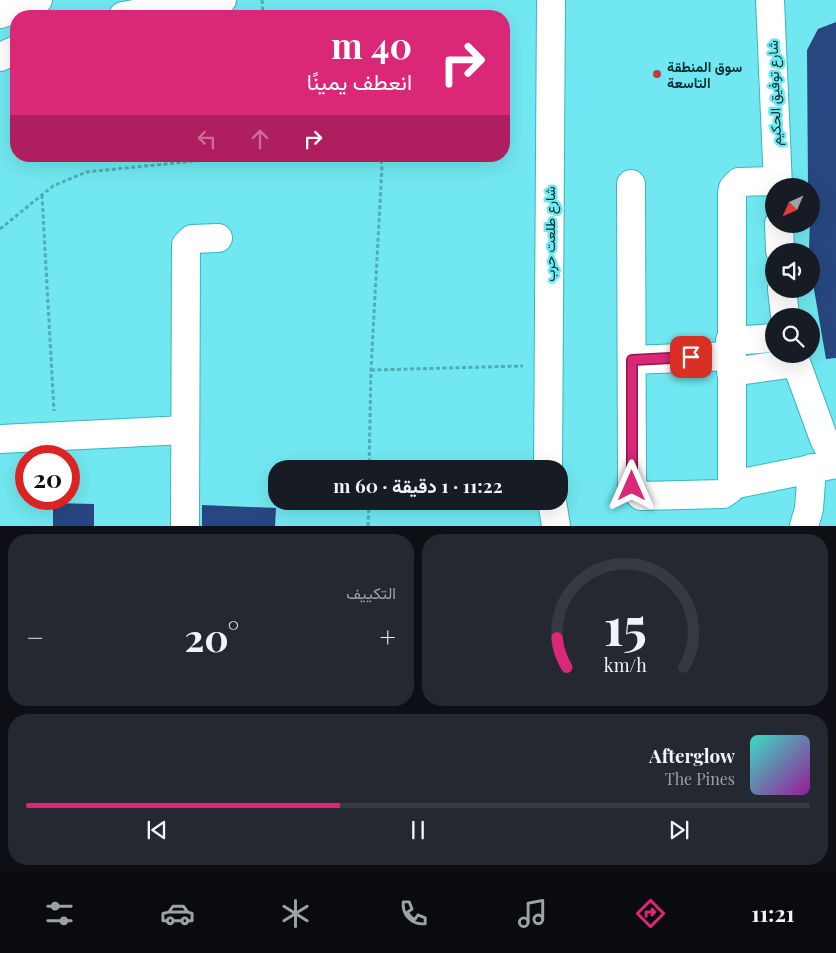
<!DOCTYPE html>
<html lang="ar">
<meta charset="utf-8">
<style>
body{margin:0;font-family:"Playfair Display",Vazirmatn,serif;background:#242831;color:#f1f3f6;direction:rtl;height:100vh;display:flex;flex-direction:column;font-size:19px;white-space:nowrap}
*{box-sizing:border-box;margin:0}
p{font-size:16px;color:#9ea1a6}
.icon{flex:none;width:28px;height:28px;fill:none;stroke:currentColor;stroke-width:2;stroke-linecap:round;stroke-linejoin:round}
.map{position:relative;height:526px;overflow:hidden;direction:ltr}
.drawer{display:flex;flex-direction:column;gap:8px;padding:8px;background:#0d0f14;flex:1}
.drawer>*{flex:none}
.banner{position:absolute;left:10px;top:10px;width:500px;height:152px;border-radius:20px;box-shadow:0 5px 20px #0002;direction:rtl;background:#db2777;color:#fff;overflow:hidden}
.needle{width:32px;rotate:225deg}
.buttons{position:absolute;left:765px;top:178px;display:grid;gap:10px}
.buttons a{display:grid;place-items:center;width:55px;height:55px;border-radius:50%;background:#171b24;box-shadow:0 5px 20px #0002;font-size:25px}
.speed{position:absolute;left:15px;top:445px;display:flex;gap:10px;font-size:25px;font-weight:700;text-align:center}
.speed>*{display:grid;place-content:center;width:65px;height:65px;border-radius:50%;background:#171b24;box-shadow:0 5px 20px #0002;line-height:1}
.speed .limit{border:8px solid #d22;background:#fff;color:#111}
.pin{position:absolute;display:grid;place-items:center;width:42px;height:42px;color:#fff;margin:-21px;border-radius:10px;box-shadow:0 2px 8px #0006}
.me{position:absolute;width:55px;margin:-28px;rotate:0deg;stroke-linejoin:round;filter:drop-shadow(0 0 4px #0008)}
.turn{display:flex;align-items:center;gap:18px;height:105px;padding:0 15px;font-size:22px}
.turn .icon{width:65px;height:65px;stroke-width:2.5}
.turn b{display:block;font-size:35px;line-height:42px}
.lanes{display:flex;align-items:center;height:48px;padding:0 15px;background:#0003;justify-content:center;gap:25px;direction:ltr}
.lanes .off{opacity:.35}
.big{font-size:38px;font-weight:700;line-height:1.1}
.drawer .card{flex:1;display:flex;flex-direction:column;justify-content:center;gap:8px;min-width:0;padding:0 18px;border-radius:20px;background:#242831}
.drawer .dial{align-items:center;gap:0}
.dial svg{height:130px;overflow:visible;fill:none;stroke:#363941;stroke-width:7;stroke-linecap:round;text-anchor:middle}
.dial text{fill:#f1f3f6;stroke:none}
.song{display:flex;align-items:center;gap:15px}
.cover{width:60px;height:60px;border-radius:8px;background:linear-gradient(135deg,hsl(170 70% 55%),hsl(300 70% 35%))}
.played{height:5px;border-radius:2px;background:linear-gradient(90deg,#db2777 40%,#363941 40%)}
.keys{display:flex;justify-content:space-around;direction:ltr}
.heat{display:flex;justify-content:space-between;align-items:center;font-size:28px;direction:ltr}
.drawer .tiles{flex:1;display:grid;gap:8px;grid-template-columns:1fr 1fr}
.card:last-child{grid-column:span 2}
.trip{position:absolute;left:268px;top:460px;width:300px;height:50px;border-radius:20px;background:#171b24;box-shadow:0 5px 20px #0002;font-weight:700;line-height:50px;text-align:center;direction:rtl}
.tabs{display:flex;height:80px;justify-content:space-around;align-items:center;background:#090b0e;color:#9ea1a6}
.tabs .icon{width:35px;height:35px}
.tabs .current{color:#db2777}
.tabs b{font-size:22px;color:#f1f3f6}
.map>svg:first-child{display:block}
.building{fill:#284780}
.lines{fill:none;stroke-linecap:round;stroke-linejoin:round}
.minor-casing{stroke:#36b6be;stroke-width:30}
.major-casing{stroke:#36b6be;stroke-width:30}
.path{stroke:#4faeb4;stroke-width:3;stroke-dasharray:4 2.5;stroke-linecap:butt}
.minor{stroke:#fff;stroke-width:28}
.major{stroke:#fff;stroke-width:28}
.route-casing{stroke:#8e194d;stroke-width:12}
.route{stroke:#db2777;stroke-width:9}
.poi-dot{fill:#c73842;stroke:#71e8f1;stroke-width:2}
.labels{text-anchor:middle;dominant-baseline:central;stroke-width:5;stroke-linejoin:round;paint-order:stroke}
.poi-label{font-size:14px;font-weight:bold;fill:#032c2e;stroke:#71e8f1;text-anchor:start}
.street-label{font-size:14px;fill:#032c2e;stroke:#71e8f1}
</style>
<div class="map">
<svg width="836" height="526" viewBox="0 0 836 526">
<rect width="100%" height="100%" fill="#71e8f1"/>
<g class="building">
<path d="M836,22V358L826,359L811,272V251H809L811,186H808L807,50L818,29Z"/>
<path d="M53,503L94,504V526H53Z"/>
<path d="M202,505L276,508L275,526H202Z"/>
</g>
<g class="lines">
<g class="minor-casing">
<g id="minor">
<path d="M770,0L778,186"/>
<path d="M631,184L632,486L641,496L723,494L730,489L732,485V193L733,188L739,182L777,181"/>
<path d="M779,224L780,251"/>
<path d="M782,289L785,316"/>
<path d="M730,341L774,338"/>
<path d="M793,354L824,439L836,462"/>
<path d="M632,360L731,356"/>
<path d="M731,372L795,363"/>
<path d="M0,439L185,430"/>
<path d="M548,469L551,0"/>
<path d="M732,485L836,464"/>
<path d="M552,501L556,526"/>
<path d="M185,526L186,245L192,239L218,238"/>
<path d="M804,526L809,509L812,468"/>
</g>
</g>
<g class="major-casing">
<g id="major">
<path d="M0,14L38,0"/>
<path d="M123,16L202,2L222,0"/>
<path d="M0,57L16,50"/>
</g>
</g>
<g class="path">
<path d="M262,0L263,16"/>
<path d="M42,195L54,411"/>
<path d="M0,229L53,186L86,172L244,156"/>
<path d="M371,370L523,366"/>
<path d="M369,469L371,370L382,166L380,156"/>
<path d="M368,526L369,501"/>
</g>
<use href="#minor" class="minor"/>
<use href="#major" class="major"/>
</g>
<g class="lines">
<g class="route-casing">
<path id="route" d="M632,486V360L691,357"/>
</g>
<use href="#route" class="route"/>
</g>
<circle class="poi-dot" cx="657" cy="74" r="5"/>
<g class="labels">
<g class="poi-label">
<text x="667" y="66">سوق المنطقة<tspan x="667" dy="16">التاسعة</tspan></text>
</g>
<g class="street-label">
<text transform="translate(774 93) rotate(-92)">شارع توفيق الحكيم</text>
<text transform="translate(549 234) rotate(-90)">شارع طلعت حرب</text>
</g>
</g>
</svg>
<div class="buttons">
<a><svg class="needle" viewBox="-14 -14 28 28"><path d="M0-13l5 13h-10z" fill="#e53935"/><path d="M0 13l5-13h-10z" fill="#9ea1a6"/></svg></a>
<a><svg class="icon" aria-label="sound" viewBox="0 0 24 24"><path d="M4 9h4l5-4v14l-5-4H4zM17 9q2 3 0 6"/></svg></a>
<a><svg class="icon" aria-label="search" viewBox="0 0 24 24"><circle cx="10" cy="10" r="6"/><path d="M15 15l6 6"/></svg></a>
</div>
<div class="speed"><div class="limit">20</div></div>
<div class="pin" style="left:691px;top:357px;background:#d93025"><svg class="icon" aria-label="arrive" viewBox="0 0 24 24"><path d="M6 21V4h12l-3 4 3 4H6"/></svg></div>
<svg class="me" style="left:632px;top:486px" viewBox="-20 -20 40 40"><path d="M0-17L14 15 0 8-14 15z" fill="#db2777" stroke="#fff" stroke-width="4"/></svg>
<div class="trip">11:22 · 1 دقيقة · 60 m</div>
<div class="banner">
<div class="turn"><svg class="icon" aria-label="right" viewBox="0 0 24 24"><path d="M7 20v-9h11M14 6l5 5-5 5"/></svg><div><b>40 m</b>انعطف يمينًا</div></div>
<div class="lanes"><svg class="icon off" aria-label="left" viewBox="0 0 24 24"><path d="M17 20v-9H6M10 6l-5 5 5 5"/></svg><svg class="icon off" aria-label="ahead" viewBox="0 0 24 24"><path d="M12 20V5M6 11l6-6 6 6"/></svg><svg class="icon" aria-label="right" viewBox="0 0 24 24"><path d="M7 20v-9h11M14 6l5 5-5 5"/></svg></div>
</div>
</div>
<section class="drawer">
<div class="tiles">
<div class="card dial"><svg viewBox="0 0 100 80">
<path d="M14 69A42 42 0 1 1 86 69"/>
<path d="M14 69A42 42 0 0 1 8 51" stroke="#db2777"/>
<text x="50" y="56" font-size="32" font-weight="700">15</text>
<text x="50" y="72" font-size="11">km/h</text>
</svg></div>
<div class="card"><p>التكييف</p>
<div class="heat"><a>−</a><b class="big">20°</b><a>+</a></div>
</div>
<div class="card">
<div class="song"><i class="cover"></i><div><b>Afterglow</b><p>The Pines</p></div></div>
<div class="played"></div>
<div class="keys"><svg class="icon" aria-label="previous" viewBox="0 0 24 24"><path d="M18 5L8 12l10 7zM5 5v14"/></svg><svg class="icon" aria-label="pause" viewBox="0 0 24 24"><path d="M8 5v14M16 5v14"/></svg><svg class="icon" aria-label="next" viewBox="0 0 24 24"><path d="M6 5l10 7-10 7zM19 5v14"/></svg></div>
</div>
</div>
</section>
<nav class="tabs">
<b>11:21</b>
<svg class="icon current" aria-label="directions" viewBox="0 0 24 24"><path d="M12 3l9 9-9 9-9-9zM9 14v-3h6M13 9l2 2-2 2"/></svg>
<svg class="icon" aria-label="music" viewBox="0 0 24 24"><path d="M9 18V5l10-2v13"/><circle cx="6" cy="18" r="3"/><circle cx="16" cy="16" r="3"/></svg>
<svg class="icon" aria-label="phone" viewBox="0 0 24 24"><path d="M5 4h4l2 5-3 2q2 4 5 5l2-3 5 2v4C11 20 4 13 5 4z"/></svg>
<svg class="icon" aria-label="climate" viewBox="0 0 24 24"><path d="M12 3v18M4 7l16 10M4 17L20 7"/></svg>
<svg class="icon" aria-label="car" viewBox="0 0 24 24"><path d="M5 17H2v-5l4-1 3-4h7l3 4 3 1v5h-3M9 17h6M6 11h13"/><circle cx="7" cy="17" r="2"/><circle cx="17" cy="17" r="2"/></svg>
<svg class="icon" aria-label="filters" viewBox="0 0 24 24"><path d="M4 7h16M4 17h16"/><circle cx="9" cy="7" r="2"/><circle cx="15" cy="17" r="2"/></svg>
</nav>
